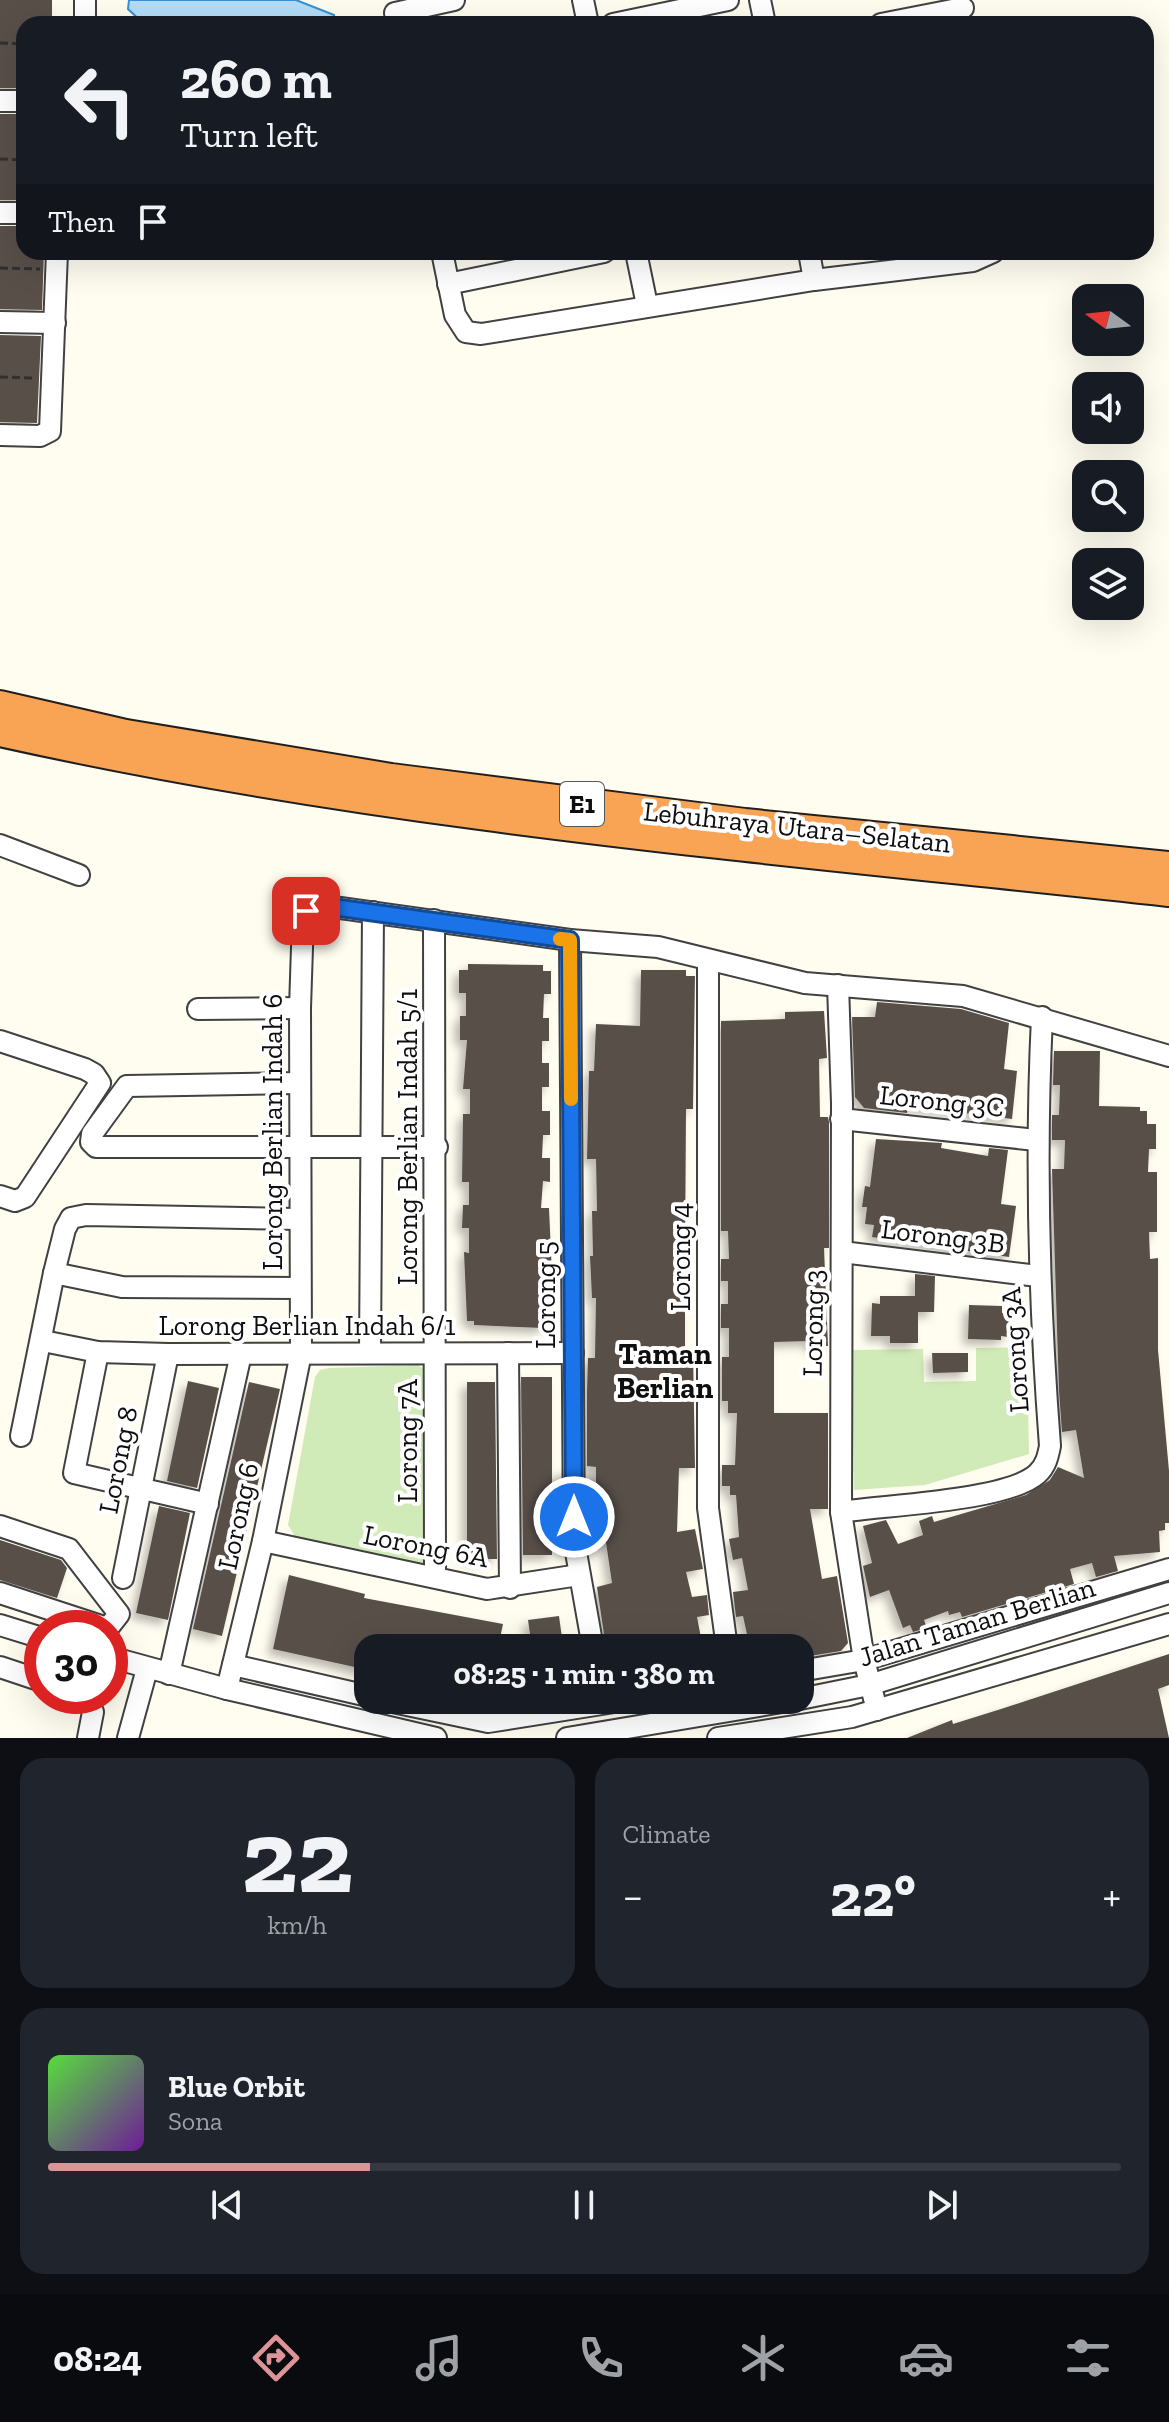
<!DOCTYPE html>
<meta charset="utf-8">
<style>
body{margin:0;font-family:"Zilla Slab",serif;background:#20242c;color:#f1f3f6;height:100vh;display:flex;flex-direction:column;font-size:30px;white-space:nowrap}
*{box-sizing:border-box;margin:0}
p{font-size:26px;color:#9ea1a6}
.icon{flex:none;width:44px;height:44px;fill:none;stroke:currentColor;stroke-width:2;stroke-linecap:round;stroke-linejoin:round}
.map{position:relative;height:1738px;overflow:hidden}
.panel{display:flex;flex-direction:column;gap:20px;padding:20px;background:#0d0f14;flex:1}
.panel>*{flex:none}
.banner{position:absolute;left:16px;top:16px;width:1138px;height:244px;border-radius:24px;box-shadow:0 8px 32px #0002;background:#171b24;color:#f1f3f6;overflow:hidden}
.needle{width:52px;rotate:285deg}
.fabs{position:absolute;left:1072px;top:284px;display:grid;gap:16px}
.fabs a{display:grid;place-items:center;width:72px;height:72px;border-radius:16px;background:#171b24;box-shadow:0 8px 32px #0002;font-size:40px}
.speed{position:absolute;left:24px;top:1610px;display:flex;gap:16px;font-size:40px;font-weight:700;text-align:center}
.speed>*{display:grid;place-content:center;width:104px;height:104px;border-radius:50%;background:#171b24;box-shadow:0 8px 32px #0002;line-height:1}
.speed .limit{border:12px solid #d22;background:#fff;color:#111}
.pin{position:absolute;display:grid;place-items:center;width:68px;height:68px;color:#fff;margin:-34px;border-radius:16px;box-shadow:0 4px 12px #0006}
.me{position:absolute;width:88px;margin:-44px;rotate:0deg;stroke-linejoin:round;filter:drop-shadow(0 0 6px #0008)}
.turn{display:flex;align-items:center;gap:28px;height:168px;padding:0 32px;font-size:36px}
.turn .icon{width:104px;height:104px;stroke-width:2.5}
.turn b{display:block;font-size:56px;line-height:68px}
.then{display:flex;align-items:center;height:76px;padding:0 32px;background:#0003;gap:16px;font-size:30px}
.big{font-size:60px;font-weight:700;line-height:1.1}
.panel .tile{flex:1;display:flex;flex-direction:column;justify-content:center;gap:12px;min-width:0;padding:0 28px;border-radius:24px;background:#20242c}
.panel .dial{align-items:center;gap:0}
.dial b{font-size:104px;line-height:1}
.song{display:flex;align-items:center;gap:24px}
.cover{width:96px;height:96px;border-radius:12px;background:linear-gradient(135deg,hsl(110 70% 55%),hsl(280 70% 35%))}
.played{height:8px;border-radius:4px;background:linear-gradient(90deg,#dd9498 30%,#363941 30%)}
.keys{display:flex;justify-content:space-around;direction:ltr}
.heat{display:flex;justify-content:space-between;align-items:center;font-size:44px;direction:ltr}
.panel .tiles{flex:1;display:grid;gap:20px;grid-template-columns:1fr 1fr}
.tile:last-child{grid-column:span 2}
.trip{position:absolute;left:354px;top:1634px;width:460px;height:80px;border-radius:24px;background:#171b24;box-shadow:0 8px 32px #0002;font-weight:700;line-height:80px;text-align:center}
.dock{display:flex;height:128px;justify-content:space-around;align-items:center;background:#090b0e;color:#9ea1a6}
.dock .icon{width:56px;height:56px}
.dock .current{color:#dd9498}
.dock b{font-size:36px;color:#f1f3f6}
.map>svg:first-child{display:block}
.green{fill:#d1ebb8}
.water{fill:#b3ddf8;stroke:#3791d2;stroke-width:2}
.building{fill:#58504a;filter:url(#shadow)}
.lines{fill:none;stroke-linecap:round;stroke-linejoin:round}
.minor-casing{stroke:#414141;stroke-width:24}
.highway-casing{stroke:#1f1f1f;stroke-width:34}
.path{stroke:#303030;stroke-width:3;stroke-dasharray:8 4;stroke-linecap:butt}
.minor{stroke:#fff;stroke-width:20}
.highway{stroke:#f9a354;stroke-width:30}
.route-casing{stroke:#114b97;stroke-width:20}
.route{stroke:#1a73e8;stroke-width:14}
.slow{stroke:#f59e0b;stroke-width:14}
.labels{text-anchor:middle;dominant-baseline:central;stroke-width:8;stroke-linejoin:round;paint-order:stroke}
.shield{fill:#fff;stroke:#565656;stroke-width:2}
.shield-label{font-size:26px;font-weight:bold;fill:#0e0e0e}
.street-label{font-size:28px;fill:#0e0e0e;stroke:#fff}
.neighbourhood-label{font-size:30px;font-weight:bold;fill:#0e0e0e;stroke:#fff}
</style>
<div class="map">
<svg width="1169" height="1738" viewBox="0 0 1169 1738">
<defs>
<filter id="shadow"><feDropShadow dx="-5.5" dy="5.5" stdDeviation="4" flood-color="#0004"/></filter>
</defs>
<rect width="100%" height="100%" fill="#fffcf0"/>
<g class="green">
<path d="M1027,1347L1029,1454L925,1485L854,1490L852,1350L923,1349L924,1382L976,1381V1348Z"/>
<path d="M418,1365L426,1370L425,1562L418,1564L296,1538L288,1525L315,1377L320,1370L329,1368Z"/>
</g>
<path class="water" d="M129,0H296L334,15L333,24H144L128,9Z"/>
<g class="building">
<path d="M0,0H52V24H24V88H0Z"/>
<rect x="0" y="114" width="24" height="86"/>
<path d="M0,226H24V252H44L42,310L0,309Z"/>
<path d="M0,335L41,336L37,423L0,422Z"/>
<path d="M468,964L543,965V971H551V994H544L543,1018H549V1041H542V1063H549V1087H542V1111H550V1135H543L542,1158H550V1182L543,1181L541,1208H549L552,1275L543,1279L542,1301H550V1324H543V1328L474,1325V1321H467L464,1252L469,1253V1228H462L463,1205H469V1182H462L463,1114H470V1089H463L467,1040H460V1016H466V993H459V970H468Z"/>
<path d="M641,970H686V976H695L693,1109H686L685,1262V1350H693L695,1468H679L677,1532L695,1529L703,1569L686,1572L692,1597L707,1595L709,1615L697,1617L703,1648H606L597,1587L612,1583L604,1529H596V1515H587V1491L596,1492V1467L587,1466V1392L588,1358H595L596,1298H592L590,1256H593L592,1211H597L596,1159H587L589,1071H594L596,1024L640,1026Z"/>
<path d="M877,1002L961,1009L1009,1023L1004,1069L1017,1071L1012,1119L908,1106L907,1113L864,1108L855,1097L852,1017H875Z"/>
<path d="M824,1011L827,1058L819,1059L820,1117H828L829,1122V1248H824L828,1346H810V1341L774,1342V1413H828V1509H810L822,1579L837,1576L848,1643L841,1651L803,1657L802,1648H750L743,1616L736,1617L733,1592L748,1590L742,1558L733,1560L729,1539L739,1537L736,1495H730V1486H722V1465H735L737,1413H728V1401H722V1357H729V1328H721V1304H728V1281H721V1259H729L728,1231H721V1021L785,1019V1012Z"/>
<path d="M1054,1051H1100L1099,1106L1140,1107V1111H1147V1124H1156V1149H1149L1148,1172H1157V1232H1149L1150,1259L1158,1258V1350L1169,1471V1523H1165V1530L1159,1531L1160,1552L1114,1556L1118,1571L1096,1577L1092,1563L1070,1569L1074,1584L962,1617L960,1612L949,1615L948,1611L924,1620L927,1628L913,1632L910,1625L903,1628L889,1590L870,1597L863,1566L872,1563L863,1526L886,1520L898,1544L923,1535L919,1521L932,1516L934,1522L1026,1495L1050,1480L1058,1467L1084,1478L1076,1430L1062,1432L1059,1391L1052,1169H1064L1065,1140H1052V1115H1059L1060,1085H1053Z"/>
<path d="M876,1139L942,1143L941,1148L988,1156L989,1148L1008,1150L1001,1204L1016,1206L1009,1257L872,1237L874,1225L865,1224L867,1207H862L865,1186L870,1187Z"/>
<path d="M915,1274L935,1276L934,1312H918V1343H890V1336H871L872,1303L880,1304V1296H915Z"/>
<path d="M969,1305L1002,1306V1313H1009L1008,1337L1001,1336V1340L968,1339Z"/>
<path d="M932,1353H968V1372L933,1373Z"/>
<path d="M521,1377H552V1555H523Z"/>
<path d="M188,1381L219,1388L197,1488L167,1481Z"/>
<path d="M249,1382L280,1389L222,1636L193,1629Z"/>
<path d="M467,1382H495L497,1559H467Z"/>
<path d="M159,1506L190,1513L168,1620L136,1613Z"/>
<path d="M0,1540L61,1560L67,1568L57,1598L0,1580Z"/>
<path d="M289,1575L365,1594L364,1598L503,1624L498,1648L444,1641V1648H368V1670L273,1649Z"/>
<path d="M559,1616L563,1645L532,1648L528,1620Z"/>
<path d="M1169,1654V1685L1158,1689L1169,1738H907L952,1720L953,1724L1001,1709Z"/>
</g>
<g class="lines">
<g class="minor-casing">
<g id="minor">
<path d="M583,0L588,24"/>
<path d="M760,0L765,24"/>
<path d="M395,13L454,0"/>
<path d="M85,24V0"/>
<path d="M613,24L728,0"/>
<path d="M881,24L963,8"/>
<path d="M0,101H24"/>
<path d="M0,213H24"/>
<path d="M442,252L455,315L466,332L481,334L814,280L973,261L993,252"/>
<path d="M636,252L647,305"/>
<path d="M809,252L814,280"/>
<path d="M448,284L604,252"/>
<path d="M0,322L55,323"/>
<path d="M0,435L40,436L50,431L57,252"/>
<path d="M0,845L79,875"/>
<path d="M434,920L435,1577"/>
<path d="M570,940L574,1541L593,1648"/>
<path d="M708,960V1508L727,1648"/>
<path d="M838,985L842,1103L841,1512L864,1660L877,1710"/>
<path d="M198,1009L300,1008"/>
<path d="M0,1041L85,1069L94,1074L100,1083L25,1197L15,1201L0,1196"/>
<path d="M299,1083L127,1086L92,1134L91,1142L96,1147H437"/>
<path d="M841,1119L1036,1140"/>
<path d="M842,1252L1038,1276"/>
<path d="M54,1273L122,1287L300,1288"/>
<path d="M43,1341L98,1352L168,1354L573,1353"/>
<path d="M98,1352L74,1473L208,1504"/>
<path d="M370,1353L373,912"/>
<path d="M508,1353L510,1588"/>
<path d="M21,1436L54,1273L65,1229L71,1218L86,1215L299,1219"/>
<path d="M841,1512C885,1505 1007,1501 1037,1474C1046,1466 1048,1456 1050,1446C1039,1302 1035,1161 1042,1017"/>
<path d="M0,1526L69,1549L119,1614L108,1628"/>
<path d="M263,1541L487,1589L579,1575"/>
<path d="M123,1578L168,1354"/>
<path d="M0,1593L107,1628"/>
<path d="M0,1625L42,1638"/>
<path d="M110,1657L227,1689L436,1738"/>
<path d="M233,1665L368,1696"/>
<path d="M0,1667L42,1681"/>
<path d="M800,1671L864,1660L1169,1569"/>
<path d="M169,1674L241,1354"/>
<path d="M227,1689L263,1541L301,1353L300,1008L303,917L311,908L326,906L570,940L658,947L805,983L963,996L1169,1056"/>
<path d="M84,1696L93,1712L88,1738"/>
<path d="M800,1699L869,1685L1169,1593"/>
<path d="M383,1700L488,1722L627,1700"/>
<path d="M128,1738L147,1669"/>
<path d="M567,1738L794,1700"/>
<path d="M718,1738L852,1717L1169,1624"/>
</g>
</g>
<g class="highway-casing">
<g id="highway">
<path d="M0,706L126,735L391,779L745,824L1169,867"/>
<path d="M0,731C385,817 778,848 1169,891"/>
</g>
</g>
<g class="path">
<path d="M0,43L24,44"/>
<path d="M0,159L24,160"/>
<path d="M0,268L40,269"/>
<path d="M0,377L36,378"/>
</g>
<use href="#minor" class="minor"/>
<use href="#highway" class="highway"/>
</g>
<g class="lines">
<g class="route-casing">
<path id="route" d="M306,911L326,906L570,940L574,1517"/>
</g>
<use href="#route" class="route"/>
<path class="slow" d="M560,939L570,940L571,1099"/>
</g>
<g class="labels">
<rect class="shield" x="560" y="782" width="44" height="44" rx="6"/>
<g class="shield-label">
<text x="582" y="804">E1</text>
</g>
<g class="street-label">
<text transform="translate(797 827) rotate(6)">Lebuhraya Utara–Selatan</text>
<text transform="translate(942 1101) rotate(6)">Lorong 3C</text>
<text transform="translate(272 1132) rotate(-90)">Lorong Berlian Indah 6</text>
<text transform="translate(407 1137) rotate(-90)">Lorong Berlian Indah 5/1</text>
<text transform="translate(943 1236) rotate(7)">Lorong 3B</text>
<text transform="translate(680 1257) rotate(-90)">Lorong 4</text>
<text transform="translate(545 1295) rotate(-90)">Lorong 5</text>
<text transform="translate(813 1323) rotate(-89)">Lorong 3</text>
<text x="307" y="1325">Lorong Berlian Indah 6/1</text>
<text transform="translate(1015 1350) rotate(-94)">Lorong 3A</text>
<text transform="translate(407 1441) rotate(-90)">Lorong 7A</text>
<text transform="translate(118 1460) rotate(-79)">Lorong 8</text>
<text transform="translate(238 1516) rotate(-78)">Lorong 6</text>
<text transform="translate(426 1546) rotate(11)">Lorong 6A</text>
<text transform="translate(977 1622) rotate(-17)">Jalan Taman Berlian</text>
</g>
<g class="neighbourhood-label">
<text x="665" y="1354">Taman<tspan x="665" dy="34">Berlian</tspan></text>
</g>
</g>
</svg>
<div class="fabs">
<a><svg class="needle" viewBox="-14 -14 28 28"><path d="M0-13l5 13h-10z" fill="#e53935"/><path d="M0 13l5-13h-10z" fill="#9ea1a6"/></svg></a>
<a><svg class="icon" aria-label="sound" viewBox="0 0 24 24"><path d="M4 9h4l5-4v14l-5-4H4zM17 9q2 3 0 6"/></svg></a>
<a><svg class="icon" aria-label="search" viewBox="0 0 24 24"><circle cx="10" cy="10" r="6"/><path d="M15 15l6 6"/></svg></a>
<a><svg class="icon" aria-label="layers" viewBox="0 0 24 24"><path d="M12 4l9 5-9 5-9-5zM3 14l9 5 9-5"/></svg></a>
</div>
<div class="speed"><div class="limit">30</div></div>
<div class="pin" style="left:306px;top:911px;background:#d93025"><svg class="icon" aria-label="arrive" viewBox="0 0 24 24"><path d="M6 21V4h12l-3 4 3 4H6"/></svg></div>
<svg class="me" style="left:574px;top:1517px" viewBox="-20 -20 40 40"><circle r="17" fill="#1a73e8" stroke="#fff" stroke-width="3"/><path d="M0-11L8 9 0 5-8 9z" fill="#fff"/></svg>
<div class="trip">08:25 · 1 min · 380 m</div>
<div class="banner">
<div class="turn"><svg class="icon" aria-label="left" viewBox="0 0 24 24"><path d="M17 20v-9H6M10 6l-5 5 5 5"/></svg><div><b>260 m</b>Turn left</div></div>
<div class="then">Then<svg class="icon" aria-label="arrive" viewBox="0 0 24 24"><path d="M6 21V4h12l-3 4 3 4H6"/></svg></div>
</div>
</div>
<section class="panel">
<div class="tiles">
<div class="tile dial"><b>22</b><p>km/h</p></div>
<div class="tile"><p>Climate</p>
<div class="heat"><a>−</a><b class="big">22°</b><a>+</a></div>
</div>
<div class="tile">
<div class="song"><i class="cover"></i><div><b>Blue Orbit</b><p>Sona</p></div></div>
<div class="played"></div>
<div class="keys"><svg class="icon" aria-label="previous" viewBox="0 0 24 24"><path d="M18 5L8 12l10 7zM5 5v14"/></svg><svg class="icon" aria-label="pause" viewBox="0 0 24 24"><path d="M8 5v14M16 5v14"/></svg><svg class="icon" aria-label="next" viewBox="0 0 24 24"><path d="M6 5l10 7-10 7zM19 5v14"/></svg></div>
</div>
</div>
</section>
<nav class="dock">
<b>08:24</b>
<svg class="icon current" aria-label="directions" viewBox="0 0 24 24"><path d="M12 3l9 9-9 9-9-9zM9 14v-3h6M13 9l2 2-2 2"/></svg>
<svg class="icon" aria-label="music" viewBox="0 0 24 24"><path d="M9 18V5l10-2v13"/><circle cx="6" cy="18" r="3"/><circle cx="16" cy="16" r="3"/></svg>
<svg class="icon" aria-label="phone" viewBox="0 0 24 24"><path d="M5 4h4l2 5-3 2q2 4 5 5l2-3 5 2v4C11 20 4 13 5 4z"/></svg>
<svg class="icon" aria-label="climate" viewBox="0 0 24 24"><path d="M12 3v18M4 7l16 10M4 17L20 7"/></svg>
<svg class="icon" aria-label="car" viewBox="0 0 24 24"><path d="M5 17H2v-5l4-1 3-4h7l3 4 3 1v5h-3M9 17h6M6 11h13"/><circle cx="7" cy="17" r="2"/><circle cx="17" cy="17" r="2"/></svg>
<svg class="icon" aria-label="filters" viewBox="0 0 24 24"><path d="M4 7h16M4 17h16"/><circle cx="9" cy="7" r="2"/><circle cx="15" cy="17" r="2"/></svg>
</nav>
